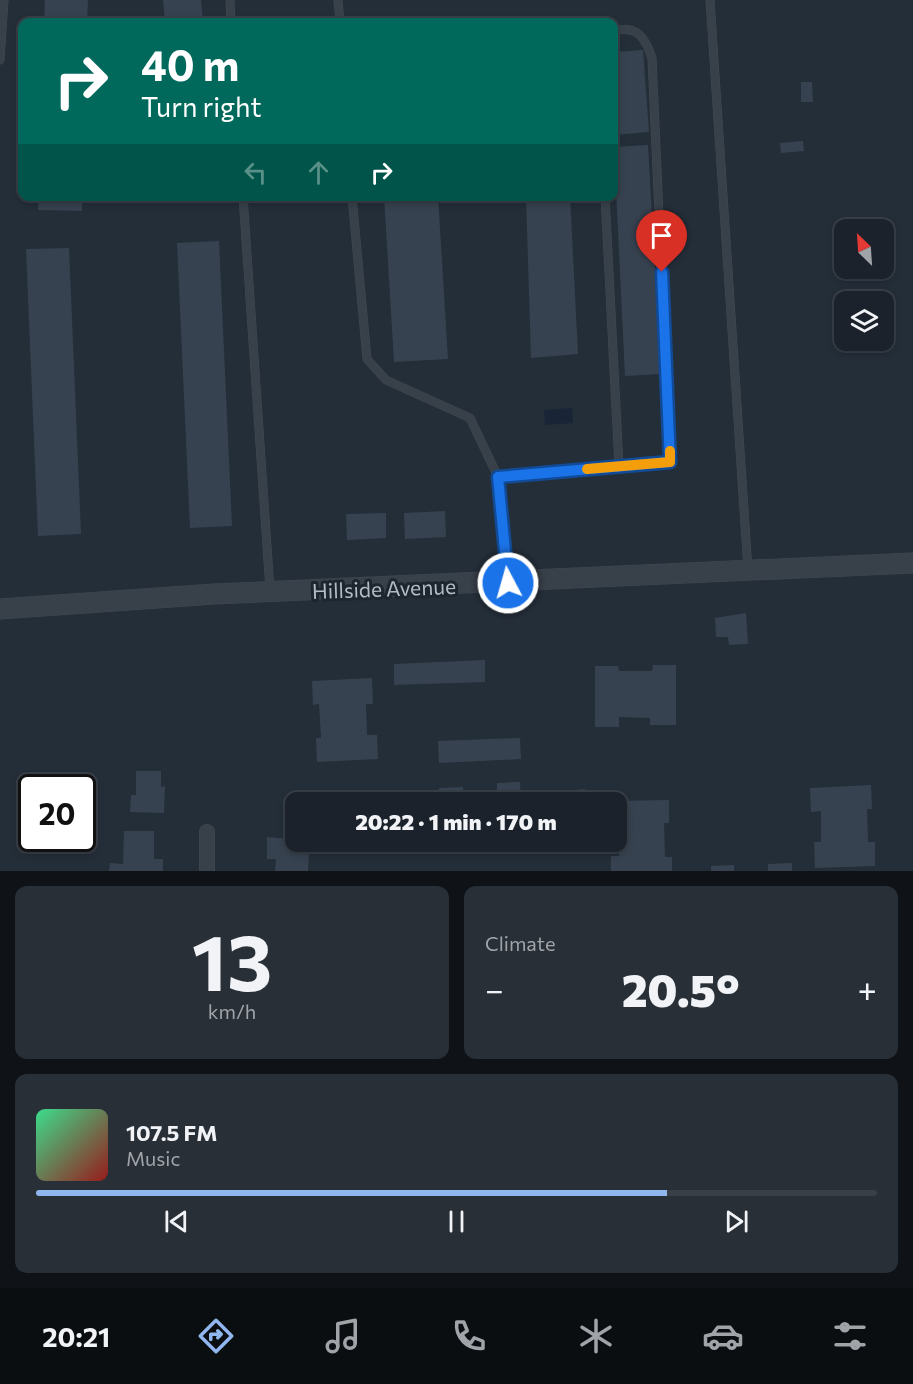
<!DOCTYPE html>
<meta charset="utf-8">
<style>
body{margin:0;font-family:Commissioner,sans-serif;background:#282f37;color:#f1f3f6;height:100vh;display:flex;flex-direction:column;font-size:22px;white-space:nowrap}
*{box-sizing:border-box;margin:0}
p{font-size:20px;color:#a0a4a9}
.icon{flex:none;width:33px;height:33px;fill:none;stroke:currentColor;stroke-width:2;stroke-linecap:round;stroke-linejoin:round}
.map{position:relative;height:871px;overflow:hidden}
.drawer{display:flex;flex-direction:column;gap:15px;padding:15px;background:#0f1318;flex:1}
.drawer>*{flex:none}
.banner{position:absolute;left:18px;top:18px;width:600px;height:183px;border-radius:12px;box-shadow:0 3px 9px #0003,0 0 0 2px #393f47;background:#00695c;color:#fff;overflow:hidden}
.needle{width:39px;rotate:335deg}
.fabs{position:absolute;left:834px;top:219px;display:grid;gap:12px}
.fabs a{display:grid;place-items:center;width:60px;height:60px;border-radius:12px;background:#1b222b;box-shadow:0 3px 9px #0003,0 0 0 2px #393f47;font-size:30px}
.speed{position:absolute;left:18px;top:774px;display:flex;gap:12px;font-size:30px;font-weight:700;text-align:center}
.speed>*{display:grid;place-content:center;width:78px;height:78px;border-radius:50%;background:#1b222b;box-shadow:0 3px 9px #0003,0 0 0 2px #393f47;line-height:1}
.speed .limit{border:3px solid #111;border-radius:9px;background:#fff;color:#111}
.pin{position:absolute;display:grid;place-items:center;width:51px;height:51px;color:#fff;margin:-62px -26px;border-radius:50% 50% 50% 0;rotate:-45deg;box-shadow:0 0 6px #0007}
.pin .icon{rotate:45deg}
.me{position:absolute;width:66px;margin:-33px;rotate:354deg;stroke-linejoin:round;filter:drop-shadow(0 0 4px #0008)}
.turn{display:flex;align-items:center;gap:21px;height:126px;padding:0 24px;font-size:27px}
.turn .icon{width:78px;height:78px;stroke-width:2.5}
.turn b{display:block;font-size:42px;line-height:51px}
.lanes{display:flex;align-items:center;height:57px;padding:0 24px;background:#0003;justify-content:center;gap:30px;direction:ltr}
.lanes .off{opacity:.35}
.big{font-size:45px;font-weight:800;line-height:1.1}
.drawer .widget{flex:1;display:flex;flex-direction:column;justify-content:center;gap:9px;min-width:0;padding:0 21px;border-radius:12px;background:#282f37}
.drawer .dial{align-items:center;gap:0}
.dial b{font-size:78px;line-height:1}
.song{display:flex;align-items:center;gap:18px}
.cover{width:72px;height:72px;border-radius:9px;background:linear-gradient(135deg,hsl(150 70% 55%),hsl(0 70% 35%))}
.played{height:6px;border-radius:3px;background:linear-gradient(90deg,#90b6ee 75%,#393f47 75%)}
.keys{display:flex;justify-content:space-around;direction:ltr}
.heat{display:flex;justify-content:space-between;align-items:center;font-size:33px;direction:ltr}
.drawer .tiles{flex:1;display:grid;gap:15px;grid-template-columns:1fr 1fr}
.widget:last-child{grid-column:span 2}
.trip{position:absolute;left:285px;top:792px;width:342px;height:60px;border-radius:12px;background:#1b222b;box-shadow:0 3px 9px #0003,0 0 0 2px #393f47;font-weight:800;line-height:60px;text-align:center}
.tabs{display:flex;height:96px;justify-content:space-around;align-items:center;background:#0b0e11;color:#a0a4a9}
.tabs .icon{width:42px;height:42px}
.tabs .current{color:#90b6ee}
.tabs b{font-size:27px;color:#f1f3f6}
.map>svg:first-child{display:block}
.water{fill:#192536}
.building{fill:#374250}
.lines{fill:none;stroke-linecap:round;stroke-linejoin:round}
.service-casing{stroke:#414952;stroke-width:9}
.minor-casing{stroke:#414952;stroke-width:16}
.tertiary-casing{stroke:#414952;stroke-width:21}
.service{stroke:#384049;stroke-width:8}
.minor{stroke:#384049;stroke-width:15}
.tertiary{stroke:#384049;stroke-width:20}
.route-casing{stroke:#114b97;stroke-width:15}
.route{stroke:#1a73e8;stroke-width:10}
.slow{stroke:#f59e0b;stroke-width:10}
.labels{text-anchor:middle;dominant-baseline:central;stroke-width:6;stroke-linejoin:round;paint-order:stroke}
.street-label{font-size:21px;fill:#b3bbc5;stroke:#1d252e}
</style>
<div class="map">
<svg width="913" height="871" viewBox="0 0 913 871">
<rect width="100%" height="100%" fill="#242e39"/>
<path class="water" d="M572,408L573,423L545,425L544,410Z"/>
<g class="building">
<path d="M45,0H88L87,22H44Z"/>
<path d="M163,0H201L203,22H165Z"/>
<path d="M643,50L649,132L614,135V52Z"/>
<path d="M801,82H812L813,102H801Z"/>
<path d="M803,141L804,151L781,153L780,143Z"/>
<path d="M648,145L661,374L625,376L614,147Z"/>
<path d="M39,196H82V211L38,210Z"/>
<path d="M181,196H219L220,199L182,202Z"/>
<path d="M384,196H438L448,359L394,362Z"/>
<path d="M526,196H570L578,354L531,358Z"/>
<path d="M219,241L232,526L190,528L177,243Z"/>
<path d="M69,248L81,534L38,536L26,249Z"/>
<path d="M445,511L446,537L405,539L404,513Z"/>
<path d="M386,513V538L347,540L346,514Z"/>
<path d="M746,613L748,644L729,645L728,637H716L715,618Z"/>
<path d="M485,660V682L394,685V664Z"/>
<path d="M653,665H676V725H650V718L619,717V727H595V666H618L619,671H652Z"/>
<path d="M372,678L373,704H366L367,735H377L378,759L317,762L316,738H321L319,704L313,705L312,681Z"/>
<path d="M520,738L521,759L439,763L438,741Z"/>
<path d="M136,771H161V787L165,786L164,813L130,812L131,795H136Z"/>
<rect x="51" y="772" width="20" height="16"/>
<path d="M520,782L521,802H440L439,788L463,787V792L497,790V783Z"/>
<path d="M871,785L872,809H867L868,842H875V866L815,868L814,842H821V811L811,812L810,788Z"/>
<path d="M585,789L586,802H566L565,791Z"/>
<path d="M669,800V823H664L665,857H672V871H611V856H619L616,801Z"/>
<path d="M124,831H154V859H163V871H109L110,863L123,864Z"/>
<path d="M267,837L321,842V853H309L308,871H275L276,859H267Z"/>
<path d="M442,842H466L467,847L443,849Z"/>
<path d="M569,842H590V846L569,848Z"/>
<path d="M792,863V871H768V864Z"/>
<path d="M734,865V871H711V866Z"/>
</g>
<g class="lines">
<g class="service-casing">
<g id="service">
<path d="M230,0L231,22"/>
<path d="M338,0L340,22"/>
<path d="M710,0L748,570"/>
<path d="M0,60L4,0"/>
<path d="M243,196L270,590"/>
<path d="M352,196L367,359L386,380L470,418L498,477L670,462L652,58C645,37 637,25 614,31"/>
<path d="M605,196L619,466"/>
<path d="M498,477L508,581"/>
</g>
</g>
<g class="minor-casing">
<path id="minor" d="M207,871V832"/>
</g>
<g class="tertiary-casing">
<path id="tertiary" d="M0,609L214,594L913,563"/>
</g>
<use href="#service" class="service"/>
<use href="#minor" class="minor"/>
<use href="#tertiary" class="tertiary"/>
</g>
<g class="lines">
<g class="route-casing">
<path id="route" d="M508,583L498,477L670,462L662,272"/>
</g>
<use href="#route" class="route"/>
<path class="slow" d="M587,469L670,462V451"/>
</g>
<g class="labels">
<g class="street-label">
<text transform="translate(384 588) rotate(-2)">Hillside Avenue</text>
</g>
</g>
</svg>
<div class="fabs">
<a><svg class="needle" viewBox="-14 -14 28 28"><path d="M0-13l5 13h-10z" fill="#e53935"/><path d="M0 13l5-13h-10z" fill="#a0a4a9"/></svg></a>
<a><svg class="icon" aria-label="layers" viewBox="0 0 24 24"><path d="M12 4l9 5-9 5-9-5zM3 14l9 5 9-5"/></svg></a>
</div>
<div class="speed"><div class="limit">20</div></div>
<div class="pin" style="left:662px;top:272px;background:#d93025"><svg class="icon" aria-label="arrive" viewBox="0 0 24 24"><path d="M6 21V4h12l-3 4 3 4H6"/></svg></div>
<svg class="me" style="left:508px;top:583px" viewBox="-20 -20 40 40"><circle r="17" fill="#1a73e8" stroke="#fff" stroke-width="3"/><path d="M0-11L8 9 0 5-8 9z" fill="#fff"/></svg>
<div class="trip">20:22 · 1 min · 170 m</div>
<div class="banner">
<div class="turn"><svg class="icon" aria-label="right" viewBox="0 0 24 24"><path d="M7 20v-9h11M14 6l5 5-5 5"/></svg><div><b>40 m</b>Turn right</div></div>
<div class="lanes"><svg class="icon off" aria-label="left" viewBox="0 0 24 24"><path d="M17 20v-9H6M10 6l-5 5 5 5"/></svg><svg class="icon off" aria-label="ahead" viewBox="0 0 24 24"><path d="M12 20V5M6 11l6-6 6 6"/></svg><svg class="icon" aria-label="right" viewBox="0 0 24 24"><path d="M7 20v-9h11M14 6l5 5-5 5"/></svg></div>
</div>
</div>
<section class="drawer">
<div class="tiles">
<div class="widget dial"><b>13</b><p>km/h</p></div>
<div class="widget"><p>Climate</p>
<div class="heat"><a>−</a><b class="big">20.5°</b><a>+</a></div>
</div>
<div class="widget">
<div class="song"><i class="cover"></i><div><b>107.5 FM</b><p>Music</p></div></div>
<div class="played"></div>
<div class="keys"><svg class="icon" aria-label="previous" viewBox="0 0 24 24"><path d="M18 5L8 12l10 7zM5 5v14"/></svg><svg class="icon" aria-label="pause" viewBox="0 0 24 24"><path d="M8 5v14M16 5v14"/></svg><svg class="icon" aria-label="next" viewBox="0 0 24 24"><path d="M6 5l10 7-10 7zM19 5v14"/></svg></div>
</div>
</div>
</section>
<nav class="tabs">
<b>20:21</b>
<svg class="icon current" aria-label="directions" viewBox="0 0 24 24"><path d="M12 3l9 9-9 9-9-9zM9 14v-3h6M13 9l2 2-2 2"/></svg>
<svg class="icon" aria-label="music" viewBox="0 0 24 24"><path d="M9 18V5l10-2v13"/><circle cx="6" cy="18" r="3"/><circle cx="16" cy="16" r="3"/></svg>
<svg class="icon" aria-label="phone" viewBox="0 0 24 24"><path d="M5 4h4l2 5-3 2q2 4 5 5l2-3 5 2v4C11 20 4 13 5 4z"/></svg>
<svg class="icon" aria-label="climate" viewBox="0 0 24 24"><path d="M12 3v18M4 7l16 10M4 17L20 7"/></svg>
<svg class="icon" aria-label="car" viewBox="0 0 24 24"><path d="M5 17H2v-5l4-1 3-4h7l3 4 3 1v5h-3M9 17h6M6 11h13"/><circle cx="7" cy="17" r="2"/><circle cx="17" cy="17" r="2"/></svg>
<svg class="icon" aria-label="filters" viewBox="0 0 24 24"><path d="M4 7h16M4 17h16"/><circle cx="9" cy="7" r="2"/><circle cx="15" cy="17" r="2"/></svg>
</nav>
